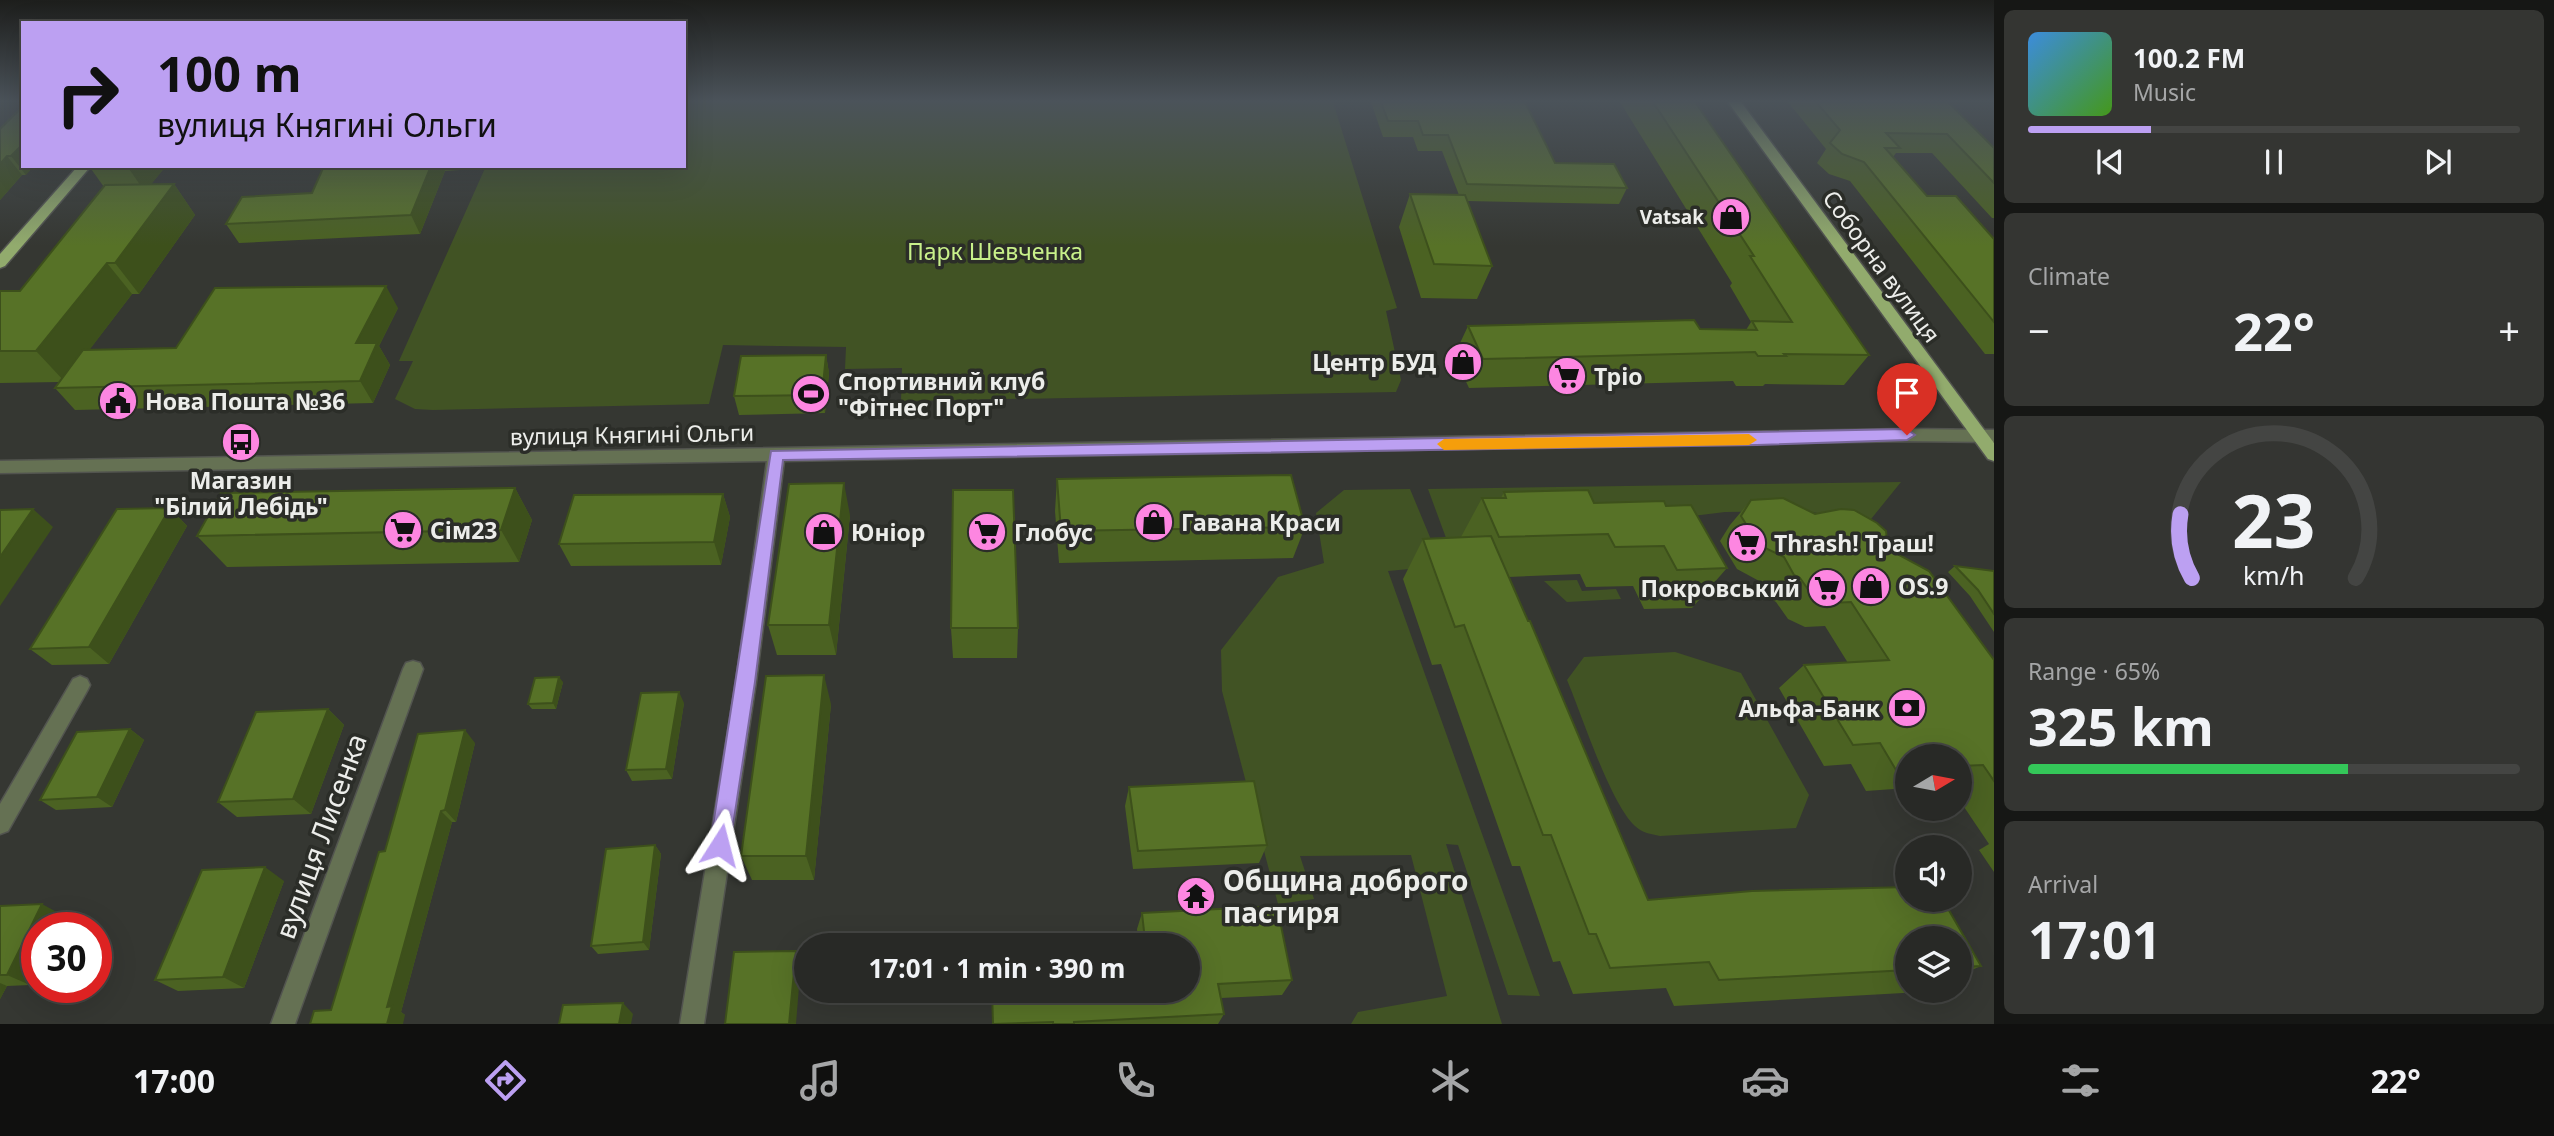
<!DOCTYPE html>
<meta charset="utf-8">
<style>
body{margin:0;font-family:"Noto Sans",sans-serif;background:#343532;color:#f1f3f6;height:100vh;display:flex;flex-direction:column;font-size:26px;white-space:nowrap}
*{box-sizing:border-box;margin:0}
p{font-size:23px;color:#a5a6a7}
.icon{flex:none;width:38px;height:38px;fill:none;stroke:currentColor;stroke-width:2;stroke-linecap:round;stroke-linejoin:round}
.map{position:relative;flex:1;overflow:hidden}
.details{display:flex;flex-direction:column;gap:10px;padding:10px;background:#161715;width:560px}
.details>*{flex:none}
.top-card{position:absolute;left:21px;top:21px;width:665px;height:147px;border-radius:0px;box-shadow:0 7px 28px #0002,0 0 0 2px #444543;background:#bca0f2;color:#111;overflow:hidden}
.needle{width:46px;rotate:80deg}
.fabs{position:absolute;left:1895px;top:744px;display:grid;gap:14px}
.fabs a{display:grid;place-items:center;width:77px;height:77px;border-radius:50%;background:#282926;box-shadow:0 7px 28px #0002,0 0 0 2px #444543;font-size:35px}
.speed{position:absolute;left:21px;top:912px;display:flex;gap:14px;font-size:35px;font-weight:700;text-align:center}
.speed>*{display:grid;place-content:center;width:91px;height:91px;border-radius:50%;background:#282926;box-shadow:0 7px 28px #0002,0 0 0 2px #444543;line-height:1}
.speed .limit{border:10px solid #d22;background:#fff;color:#111}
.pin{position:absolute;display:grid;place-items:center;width:60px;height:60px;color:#fff;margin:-72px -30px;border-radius:50% 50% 50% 0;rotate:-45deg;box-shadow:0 0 7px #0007}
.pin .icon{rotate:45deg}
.me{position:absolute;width:77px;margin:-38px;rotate:9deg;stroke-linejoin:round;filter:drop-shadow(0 0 5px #0008)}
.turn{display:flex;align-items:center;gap:24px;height:147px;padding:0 21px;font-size:32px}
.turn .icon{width:91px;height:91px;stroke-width:2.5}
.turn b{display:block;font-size:49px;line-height:60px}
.big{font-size:52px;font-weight:700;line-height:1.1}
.details .widget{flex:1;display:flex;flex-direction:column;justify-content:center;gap:10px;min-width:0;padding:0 24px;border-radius:10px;background:#343532}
.details .dial{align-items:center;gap:0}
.dial svg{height:182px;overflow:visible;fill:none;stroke:#444543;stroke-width:7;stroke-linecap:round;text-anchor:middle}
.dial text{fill:#f1f3f6;stroke:none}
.song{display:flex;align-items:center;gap:21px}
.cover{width:84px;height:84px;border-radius:10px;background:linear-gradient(135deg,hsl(210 70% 55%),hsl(100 70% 35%))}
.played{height:7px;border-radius:4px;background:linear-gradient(90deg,#bca0f2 25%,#444543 25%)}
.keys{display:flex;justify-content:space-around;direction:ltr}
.heat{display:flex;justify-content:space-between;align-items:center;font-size:38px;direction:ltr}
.charge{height:10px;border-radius:5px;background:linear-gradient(90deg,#34c759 65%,#444543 0)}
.trip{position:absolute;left:794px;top:933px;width:406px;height:70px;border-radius:35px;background:#282926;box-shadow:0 7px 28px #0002,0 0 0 2px #444543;font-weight:700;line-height:70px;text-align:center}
.tab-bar{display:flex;height:112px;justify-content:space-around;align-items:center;background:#10100f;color:#a5a6a7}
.tab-bar .icon{width:49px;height:49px}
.tab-bar .selected{color:#bca0f2}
.tab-bar b{font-size:32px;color:#f1f3f6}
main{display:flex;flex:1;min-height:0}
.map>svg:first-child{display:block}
.green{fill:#415324}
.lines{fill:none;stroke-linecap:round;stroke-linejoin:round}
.minor-casing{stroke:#52544f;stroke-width:3}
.major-casing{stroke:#52544f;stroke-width:3}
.minor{fill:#657153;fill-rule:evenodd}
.major{fill:#92ab6d;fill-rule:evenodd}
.wall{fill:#4b6222}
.shaded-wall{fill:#3d501b}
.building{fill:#577227;stroke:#3d501b;stroke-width:2}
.route{fill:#bca0f2;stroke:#7a689d;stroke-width:2}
.slow{fill:#f59e0b}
.labels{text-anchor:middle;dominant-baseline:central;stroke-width:7;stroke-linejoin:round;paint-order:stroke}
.far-poi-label{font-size:19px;font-weight:bold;fill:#ecedea;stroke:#2b2d28;text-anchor:end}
.park-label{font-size:23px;fill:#c8f08a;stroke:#2b2d28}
.street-label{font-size:23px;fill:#ecedea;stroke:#2b2d28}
.poi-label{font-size:23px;font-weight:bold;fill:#ecedea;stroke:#2b2d28;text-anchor:start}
.near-street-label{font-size:28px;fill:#ecedea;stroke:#2b2d28}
.near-poi-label{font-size:28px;font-weight:bold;fill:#ecedea;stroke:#2b2d28;text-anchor:start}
</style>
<main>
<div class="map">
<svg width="1994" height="1024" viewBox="0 0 1994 1024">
<rect width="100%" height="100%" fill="#353732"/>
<g class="green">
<path d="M684,102H1333L1397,308L1386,311L1401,380L1396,392L901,401L902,368L845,369L846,347L723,345L709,404L433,410L415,409L395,399L413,361H399L486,166H684Z"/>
<path d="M1901,482L1867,524L1808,511L1725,512L1449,546L1428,489Z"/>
<path d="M1410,489L1442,566L1388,571L1540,996L1508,995L1458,845L1446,844L1502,1024H1351L1358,1012L1447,996L1411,855L1300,856L1314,899L1278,904L1222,691L1221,650L1278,577L1324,563L1316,513L1344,490Z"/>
<path d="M1577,580L1582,591L1616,589L1621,599L1567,602L1544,581Z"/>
<path d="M1675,652L1741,673L1809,795L1796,828L1660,836C1651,834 1642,833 1635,826C1610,803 1582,715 1567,680L1584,657Z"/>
</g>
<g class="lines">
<g class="minor-casing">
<g id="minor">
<path d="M1907,429L1994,430V442L1907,441L784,461L756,682L704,1024H680L736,682L767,461L0,473V461Z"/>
<path d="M413,661L420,663L423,669L295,1024H271L403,669L406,663Z"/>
<path d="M80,676L87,679L90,685L87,691L8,831L0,834V804L73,679Z"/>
</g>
</g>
<g class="major-casing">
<g id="major">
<path d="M1728,102H1741L1994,443V461L1988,459Z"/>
<path d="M78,166H91L5,266L0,268V254Z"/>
</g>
</g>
<use href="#minor" class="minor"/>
<use href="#major" class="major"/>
</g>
<g class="wall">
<path d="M1371,102H1525L1555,163L1627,188L1619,204L1467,201L1492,266L1477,299L1421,298L1399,227L1410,194L1459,195L1442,151H1418L1413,137H1383Z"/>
<path d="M1620,102H1695L1869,355L1844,385L1765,384L1763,386H1736L1733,381L1469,388L1454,356L1468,326L1746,330L1751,322L1730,286L1732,283Z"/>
<path d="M1788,102H1948L1994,148V218H1992L1932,153H1896L1893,157L1927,196L1994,239V354H1985L1850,181L1829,174L1817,163L1826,149Z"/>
<path d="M0,129L26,175H22L0,200Z"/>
<path d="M89,166H166L151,184H174L195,215L139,294H132L89,350L176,348L398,308L379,346L390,365L373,403L75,410L55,388L59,382L0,383V291H20L104,187Z"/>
<path d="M324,166H474V169L445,171L420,234L239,243L226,224L312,193Z"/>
<path d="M826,355L829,373L825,413L739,415L734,396Z"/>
<path d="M1057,479L1305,527L1293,558L1059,563L1055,511Z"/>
<path d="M515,488L532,520L519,562L227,567L197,536Z"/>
<path d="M1588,490L1594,503L1664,501L1666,506L1691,505L1727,568L1692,608L1644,609L1633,586L1586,587L1580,574L1508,577L1528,621H1530L1648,900L1752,891L1908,887V900H1943L1981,966L1960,975V938H1908V990H1924L1921,992L1674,1006L1666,988L1573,994L1560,961L1553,962L1520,866H1512L1441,664L1432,665L1403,579L1423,539L1461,537L1482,498H1501L1504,492Z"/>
<path d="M723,494L730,517L721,565L571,566L559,544Z"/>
<path d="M1751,500L1815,514L1887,540L1899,555L1994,660V872L1979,850L1989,844L1960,801V756H1908V788L1866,791L1851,764L1824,766L1779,688L1804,665L1848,663L1825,626L1805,627L1788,619L1776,602L1771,599L1761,582L1737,569L1720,541L1730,525Z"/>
<path d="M170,508L187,526L109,664L52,665L30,649Z"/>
<path d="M850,515L836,655H777L768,625Z"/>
<path d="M1955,566L1994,571V632L1970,596L1948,572Z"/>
<path d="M951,628H1018L1017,658H953Z"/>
<path d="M563,682L556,709H532L528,704Z"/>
<path d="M684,703L672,779L632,781L626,770Z"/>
<path d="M831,704L814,880H752L741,856Z"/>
<path d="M328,709L344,725L311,814L237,817L218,802Z"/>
<path d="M130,729L144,740L112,807L56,810L40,800Z"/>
<path d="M475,743L456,822H452L401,1012L405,1015L331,1010L385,851Z"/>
<path d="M1129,787L1267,845L1259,863L1133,869L1125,806Z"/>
<path d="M655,845L661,854L649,950L598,954L591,946Z"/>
<path d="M284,881L244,988L178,991L155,980Z"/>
<path d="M0,906L64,916L30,985L7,986L0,999Z"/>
<path d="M1142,913L1292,980L1282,995L1221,998L1224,1014L1218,1024H993L1138,940L1137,929Z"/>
</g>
<g class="shaded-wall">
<path d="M23,144V166H34L26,175L11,156Z"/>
<path d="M7,156L22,175L0,200V164Z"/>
<path d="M127,166H166L145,192Z"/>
<path d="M431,166H443L445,171L420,234L411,215Z"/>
<path d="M174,184L195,215L139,294L115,263Z"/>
<path d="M107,263L132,294L65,382L36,351Z"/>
<path d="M386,286L398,308L379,346L390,365L373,403L360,381L356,343Z"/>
<path d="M826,355L829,373L825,413L822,395Z"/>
<path d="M844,483L850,515L836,655L829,625Z"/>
<path d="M515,488L532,520L519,562L501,530Z"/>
<path d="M723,494L730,517L721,565L714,542Z"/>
<path d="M170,508L187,526L109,664L89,647Z"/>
<path d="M33,509L53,527L0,606V557Z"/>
<path d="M824,675L831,704L814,880L806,856Z"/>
<path d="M559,677L563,682L556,709L553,703Z"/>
<path d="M679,692L684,703L672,779L666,769Z"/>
<path d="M328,709L344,725L311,814L293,799Z"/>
<path d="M130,729L144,740L112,807L97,797Z"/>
<path d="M465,730L475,743L456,822L445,810Z"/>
<path d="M441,811L452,822L401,1012L405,1015L403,1024H387V1007Z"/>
<path d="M655,845L661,854L649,950L643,942Z"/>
<path d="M265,867L284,881L244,988L223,977Z"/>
<path d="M42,904L64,916L58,928H37V972L30,985L7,975Z"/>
<path d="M796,951L801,962L796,1024H789Z"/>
<path d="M0,983L7,986L0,999Z"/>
<path d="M623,1003L633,1014L631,1024H619Z"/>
</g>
<g class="building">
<path d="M1381,102H1525L1555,163L1614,164L1627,188L1467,184L1448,135H1423L1418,121H1388Z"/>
<path d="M1653,102H1695L1869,355L1784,354L1786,356H1758L1755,352L1483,359L1468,326L1694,320L1700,329L1757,330L1752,321L1792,322L1750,256H1754Z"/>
<path d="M1816,102H1948L1994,148V183L1947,134L1886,133L1900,148H1885L1927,196H1956L1994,239V322L1864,162L1842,154L1830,143L1840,130Z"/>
<path d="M23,106V144L11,156H7L0,164V129Z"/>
<path d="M324,166H431L411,215L226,224L242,197L312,193Z"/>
<path d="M174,184L115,263H107L36,351H0V291H20L105,185Z"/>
<path d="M1410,194L1465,195L1492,266L1434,264Z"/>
<path d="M386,286L356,343H377L360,381L55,388L83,350L176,348L215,288Z"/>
<path d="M826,355L822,395L734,396L741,356Z"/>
<path d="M1291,475L1305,527L1061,531L1057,479Z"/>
<path d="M844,483L829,625H768L789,484Z"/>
<path d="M515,488L501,530L197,536L221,493Z"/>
<path d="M953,490H1013L1018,628H951Z"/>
<path d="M1588,490L1594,503L1664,501L1666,506L1691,505L1727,568L1677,570L1664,546L1615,547L1608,534L1499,537L1482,498H1506L1504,492Z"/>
<path d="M723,494L714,542L559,544L574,495Z"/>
<path d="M1783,498L1815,514L1841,509L1854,510L1877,523L1886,531L1887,540L1899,555L1929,571L1994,660V781L1983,765L1960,766V756H1908V769L1896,770L1880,743L1853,745L1804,665L1889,660L1851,602L1830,603L1812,595L1800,578L1794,575L1784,557L1759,545L1741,516L1751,500Z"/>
<path d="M170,508L89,647L30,649L117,509Z"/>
<path d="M33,509L0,557V510Z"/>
<path d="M1491,536L1528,621H1530L1648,900L1752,891L1908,887V900H1943L1981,966L1960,967V938H1908V970L1719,980L1709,962L1610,968L1596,934H1589L1551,835H1543L1464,625L1455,627L1423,539Z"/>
<path d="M1955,566L1994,571V614L1978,590Z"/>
<path d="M824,675L806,856H741L766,676Z"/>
<path d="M559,677L553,703L528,704L535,678Z"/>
<path d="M679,692L666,769L626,770L641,693Z"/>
<path d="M328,709L293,799L218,802L256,712Z"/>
<path d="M130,729L97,797L40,800L77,732Z"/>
<path d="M465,730L445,810L441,811L387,1007L392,1006L387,1024H310L314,1011L331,1010L379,852L385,851L418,734Z"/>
<path d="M1254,781L1267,845L1138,851L1129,787Z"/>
<path d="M655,845L643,942L591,946L606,849Z"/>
<path d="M265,867L223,977L155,980L202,870Z"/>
<path d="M42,904L7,975H0V906Z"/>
<path d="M1277,906L1292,980L1218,984L1224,1014L1074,1022V1024H1053V1022L993,1024L992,990H1188V945H1051L1145,940L1142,913Z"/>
<path d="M796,951L789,1024H725L734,952Z"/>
<path d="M623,1003L619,1024H559L563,1005Z"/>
</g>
<linearGradient id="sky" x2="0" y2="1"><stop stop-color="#1d1e1c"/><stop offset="0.41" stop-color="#4b535a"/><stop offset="1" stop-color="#4b535a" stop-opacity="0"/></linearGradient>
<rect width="1994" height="246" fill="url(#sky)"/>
<path class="route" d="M1907,429L1915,435L1907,440L1757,445L783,460L755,682L730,845L727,852L720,855L713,852L710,845L771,451Z"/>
<path class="slow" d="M1749,434L1757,440L1749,445L1444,450L1437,444L1444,439Z"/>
<defs>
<g id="shop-disc" transform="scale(2.0125)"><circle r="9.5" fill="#fd86e1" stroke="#2b2d28"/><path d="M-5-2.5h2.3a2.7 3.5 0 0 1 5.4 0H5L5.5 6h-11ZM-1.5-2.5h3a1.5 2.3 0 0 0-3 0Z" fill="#111"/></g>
<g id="supermarket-disc" transform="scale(2.0125)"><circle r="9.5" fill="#fd86e1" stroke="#2b2d28"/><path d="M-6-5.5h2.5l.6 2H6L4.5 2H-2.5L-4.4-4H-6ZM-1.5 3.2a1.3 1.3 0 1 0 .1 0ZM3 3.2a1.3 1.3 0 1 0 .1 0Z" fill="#111"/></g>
<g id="stadium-disc" transform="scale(2.0125)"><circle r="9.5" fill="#fd86e1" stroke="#2b2d28"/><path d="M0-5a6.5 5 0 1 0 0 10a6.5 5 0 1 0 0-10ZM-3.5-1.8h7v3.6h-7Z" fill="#111"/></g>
<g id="civic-disc" transform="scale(2.0125)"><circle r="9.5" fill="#fd86e1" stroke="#2b2d28"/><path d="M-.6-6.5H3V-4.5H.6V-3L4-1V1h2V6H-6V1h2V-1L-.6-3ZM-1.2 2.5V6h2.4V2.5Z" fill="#111"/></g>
<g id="bus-disc" transform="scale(2.0125)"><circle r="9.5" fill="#fd86e1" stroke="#2b2d28"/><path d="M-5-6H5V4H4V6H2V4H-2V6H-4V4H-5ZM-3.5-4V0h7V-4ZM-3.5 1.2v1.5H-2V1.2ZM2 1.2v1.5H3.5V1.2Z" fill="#111"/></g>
<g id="bank-disc" transform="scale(2.0125)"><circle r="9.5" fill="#fd86e1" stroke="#2b2d28"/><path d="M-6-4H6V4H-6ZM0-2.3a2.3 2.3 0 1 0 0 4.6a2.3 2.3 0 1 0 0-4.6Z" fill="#111"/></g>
<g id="temple-disc" transform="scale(2.0125)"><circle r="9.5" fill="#fd86e1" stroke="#2b2d28"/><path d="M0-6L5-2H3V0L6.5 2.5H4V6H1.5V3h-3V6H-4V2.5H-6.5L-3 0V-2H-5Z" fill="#111"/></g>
</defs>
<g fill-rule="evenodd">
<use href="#shop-disc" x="1731" y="217"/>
<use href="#shop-disc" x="1463" y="362"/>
<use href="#supermarket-disc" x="1567" y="376"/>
<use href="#stadium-disc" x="811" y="394"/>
<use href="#civic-disc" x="118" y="401"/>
<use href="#bus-disc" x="241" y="442"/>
<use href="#shop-disc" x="1154" y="522"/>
<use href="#supermarket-disc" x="403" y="530"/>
<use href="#shop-disc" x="824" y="532"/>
<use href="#supermarket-disc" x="987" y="532"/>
<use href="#supermarket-disc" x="1747" y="543"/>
<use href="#shop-disc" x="1871" y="586"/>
<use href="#supermarket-disc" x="1827" y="588"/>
<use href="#bank-disc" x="1907" y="708"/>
<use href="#temple-disc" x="1196" y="896"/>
</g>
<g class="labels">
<g class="far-poi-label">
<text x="1704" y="217">Vatsak</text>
</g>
<g class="park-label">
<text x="995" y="251">Парк Шевченка</text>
</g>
<g class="street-label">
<text transform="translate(1882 266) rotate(54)">Соборна вулиця</text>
<text transform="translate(632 434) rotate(-1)">вулиця Княгині Ольги</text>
</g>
<g class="poi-label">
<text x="1436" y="362" text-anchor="end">Центр БУД</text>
<text x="1594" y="376">Тріо</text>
<text x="838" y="381">Спортивний клуб<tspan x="838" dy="26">"Фітнес Порт"</tspan></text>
<text x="145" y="401">Нова Пошта №36</text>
<text x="241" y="480" text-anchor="middle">Магазин<tspan x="241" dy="26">"Білий Лебідь"</tspan></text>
<text x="1181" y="522">Гавана Краси</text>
<text x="430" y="530">Сім23</text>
<text x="851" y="532">Юніор</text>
<text x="1014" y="532">Глобус</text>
<text x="1774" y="543">Thrash! Траш!</text>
<text x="1898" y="586">OS.9</text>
<text x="1800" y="588" text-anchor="end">Покровський</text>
<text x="1880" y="708" text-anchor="end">Альфа-Банк</text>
</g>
<g class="near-street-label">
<text transform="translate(320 836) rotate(-70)">вулиця Лисенка</text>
</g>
<g class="near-poi-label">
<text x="1223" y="880">Община доброго<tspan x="1223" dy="32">пастиря</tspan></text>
</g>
</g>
</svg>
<div class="fabs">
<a><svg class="needle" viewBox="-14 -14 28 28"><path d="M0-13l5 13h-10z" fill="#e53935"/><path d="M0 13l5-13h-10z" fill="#a5a6a7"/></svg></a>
<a><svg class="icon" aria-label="sound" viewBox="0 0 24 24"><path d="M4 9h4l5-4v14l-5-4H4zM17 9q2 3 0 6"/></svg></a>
<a><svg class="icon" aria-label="layers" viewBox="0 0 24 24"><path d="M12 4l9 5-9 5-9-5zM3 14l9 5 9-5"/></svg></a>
</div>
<div class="speed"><div class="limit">30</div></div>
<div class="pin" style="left:1907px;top:435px;background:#d93025"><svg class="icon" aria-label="arrive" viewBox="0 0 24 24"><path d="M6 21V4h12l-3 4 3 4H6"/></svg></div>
<svg class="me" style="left:720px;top:845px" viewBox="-20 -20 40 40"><path d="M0-17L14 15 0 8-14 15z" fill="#bca0f2" stroke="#fff" stroke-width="4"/></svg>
<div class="trip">17:01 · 1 min · 390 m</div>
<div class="top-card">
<div class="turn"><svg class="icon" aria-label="right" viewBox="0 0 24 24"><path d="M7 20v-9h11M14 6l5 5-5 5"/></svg><div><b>100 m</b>вулиця Княгині Ольги</div></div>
</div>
</div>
<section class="details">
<div class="widget">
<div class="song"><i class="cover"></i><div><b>100.2 FM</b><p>Music</p></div></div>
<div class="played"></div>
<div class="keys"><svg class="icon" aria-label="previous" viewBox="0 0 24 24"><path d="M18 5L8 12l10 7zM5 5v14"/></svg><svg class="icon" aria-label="pause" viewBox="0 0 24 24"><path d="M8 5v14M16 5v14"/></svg><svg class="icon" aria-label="next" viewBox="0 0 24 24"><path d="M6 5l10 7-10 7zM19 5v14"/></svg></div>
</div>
<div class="widget"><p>Climate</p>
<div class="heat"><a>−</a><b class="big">22°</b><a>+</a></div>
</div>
<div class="widget dial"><svg viewBox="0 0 100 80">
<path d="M14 69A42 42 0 1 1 86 69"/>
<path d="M14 69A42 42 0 0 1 9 41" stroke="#bca0f2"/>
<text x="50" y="56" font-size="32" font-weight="700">23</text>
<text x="50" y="72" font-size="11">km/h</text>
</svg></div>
<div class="widget"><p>Range · 65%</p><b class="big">325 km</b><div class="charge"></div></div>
<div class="widget"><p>Arrival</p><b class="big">17:01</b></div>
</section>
</main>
<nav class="tab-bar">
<b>17:00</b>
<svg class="icon selected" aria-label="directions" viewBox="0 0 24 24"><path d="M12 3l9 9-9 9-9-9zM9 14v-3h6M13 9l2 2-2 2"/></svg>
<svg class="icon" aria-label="music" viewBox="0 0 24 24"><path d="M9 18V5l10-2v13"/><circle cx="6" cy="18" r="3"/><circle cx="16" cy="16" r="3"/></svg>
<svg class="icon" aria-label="phone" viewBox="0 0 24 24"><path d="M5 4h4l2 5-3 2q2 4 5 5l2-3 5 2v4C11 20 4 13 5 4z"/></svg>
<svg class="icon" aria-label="climate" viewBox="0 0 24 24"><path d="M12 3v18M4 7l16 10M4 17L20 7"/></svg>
<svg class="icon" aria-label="car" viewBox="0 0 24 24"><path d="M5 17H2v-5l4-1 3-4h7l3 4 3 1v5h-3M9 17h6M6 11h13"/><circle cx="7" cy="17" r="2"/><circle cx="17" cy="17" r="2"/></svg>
<svg class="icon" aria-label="filters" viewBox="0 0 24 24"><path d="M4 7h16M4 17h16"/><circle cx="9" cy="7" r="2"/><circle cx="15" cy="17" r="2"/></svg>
<b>22°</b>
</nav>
